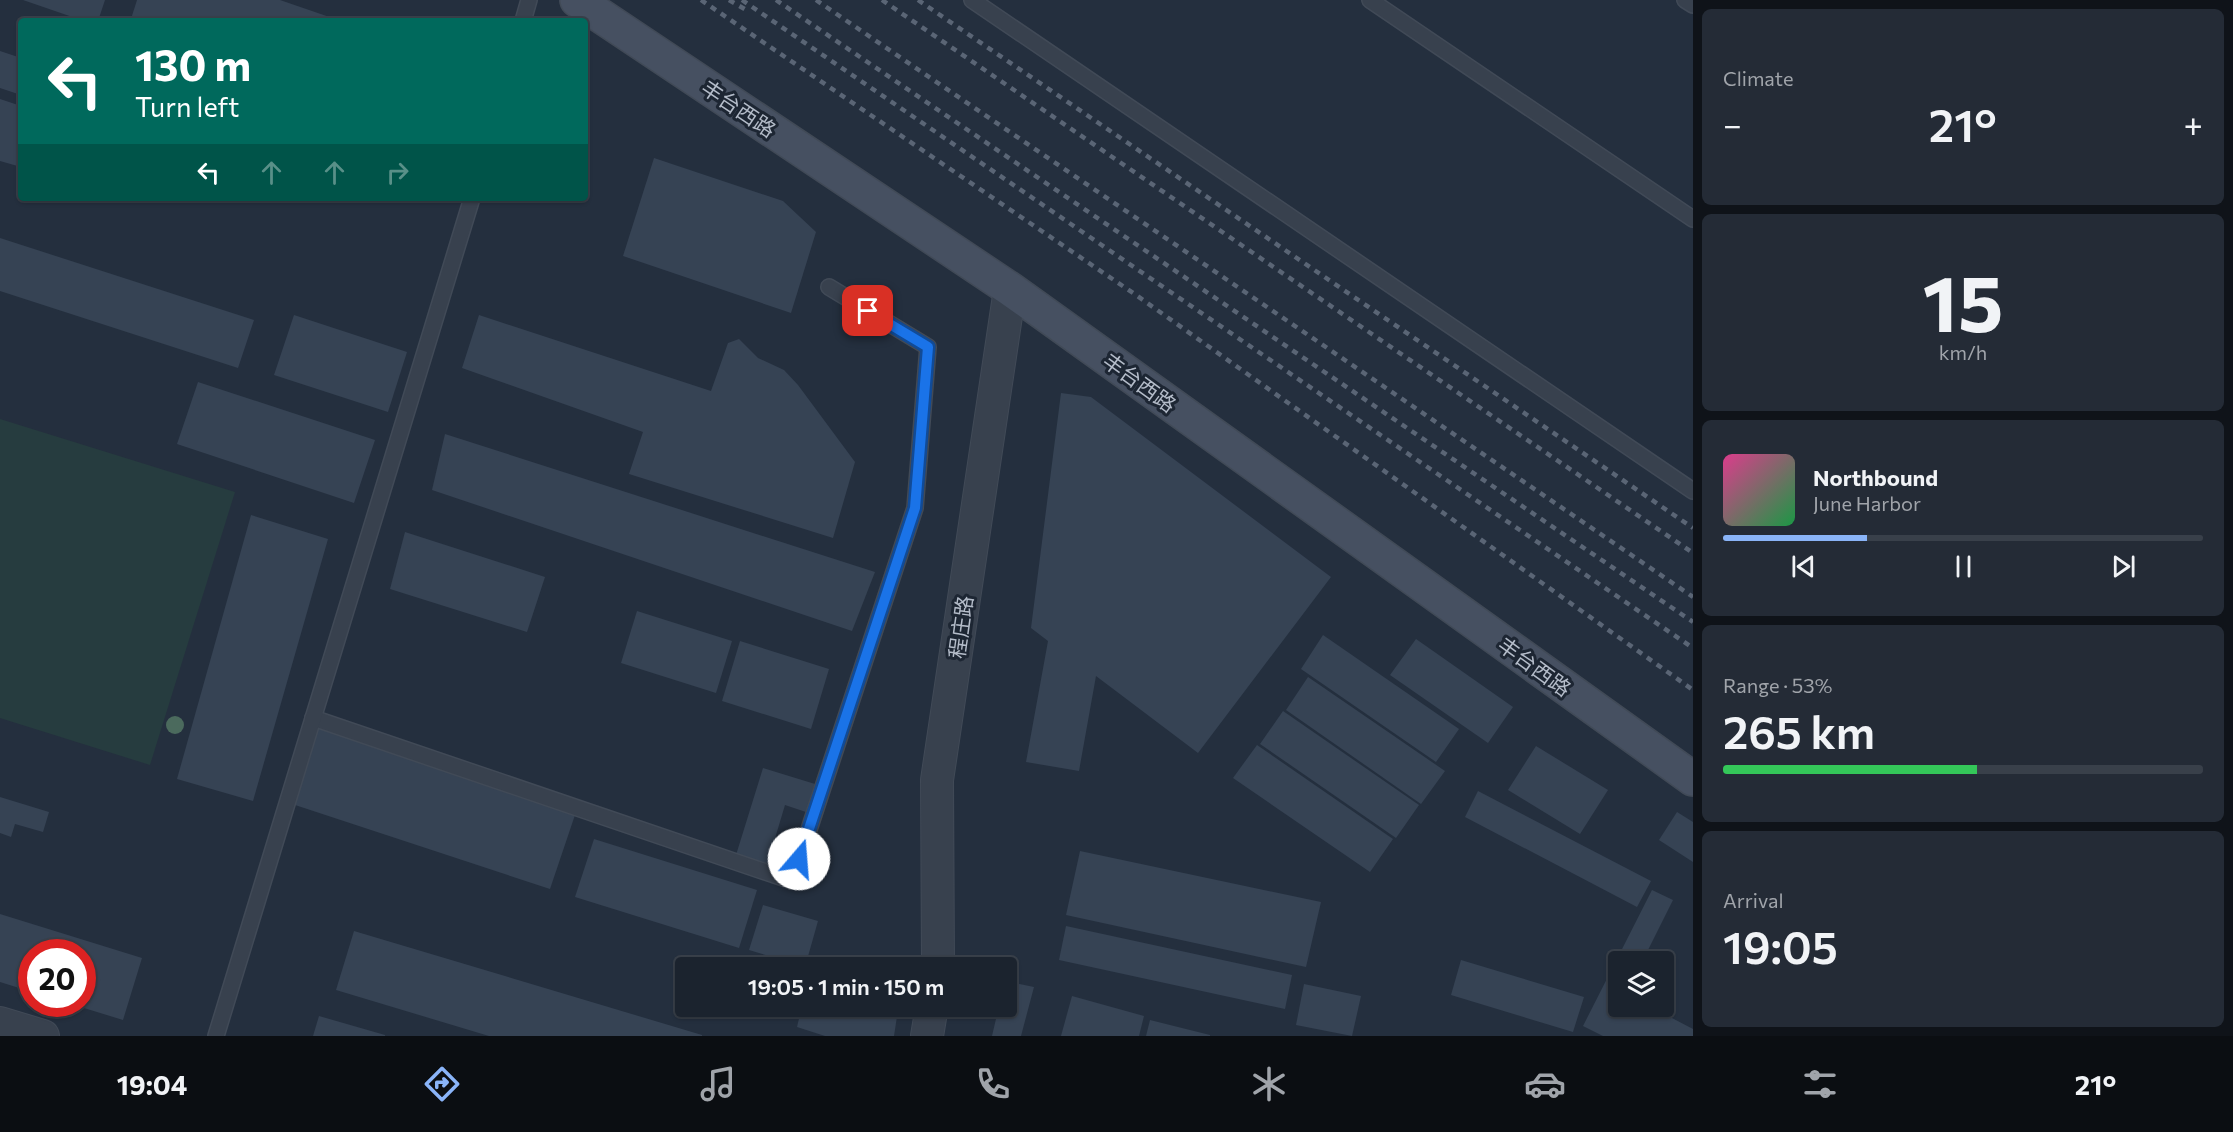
<!DOCTYPE html>
<meta charset="utf-8">
<style>
body{margin:0;font-family:Commissioner,"Noto Sans SC",sans-serif;background:#242b36;color:#f1f3f6;height:100vh;display:flex;flex-direction:column;font-size:22px;white-space:nowrap}
*{box-sizing:border-box;margin:0}
p{font-size:20px;color:#a0a4aa}
.icon{flex:none;width:33px;height:33px;fill:none;stroke:currentColor;stroke-width:2;stroke-linecap:round;stroke-linejoin:round}
.map{position:relative;flex:1;overflow:hidden}
.details{display:flex;flex-direction:column;gap:9px;padding:9px;background:#0f1319;width:540px}
.details>*{flex:none}
.guide{position:absolute;left:18px;top:18px;width:570px;height:183px;border-radius:6px;box-shadow:0 2px 4px #0004,0 0 0 2px #39404a;background:#00695c;color:#fff;overflow:hidden}
.tools{position:absolute;left:1608px;top:951px;display:grid;gap:12px}
.tools a{display:grid;place-items:center;width:66px;height:66px;border-radius:6px;background:#1b232e;box-shadow:0 2px 4px #0004,0 0 0 2px #39404a;font-size:30px}
.speed{position:absolute;left:18px;top:939px;display:flex;gap:12px;font-size:30px;font-weight:700;text-align:center}
.speed>*{display:grid;place-content:center;width:78px;height:78px;border-radius:50%;background:#1b232e;box-shadow:0 2px 4px #0004,0 0 0 2px #39404a;line-height:1}
.speed .limit{border:9px solid #d22;background:#fff;color:#111}
.pin{position:absolute;display:grid;place-items:center;width:51px;height:51px;color:#fff;margin:-26px;border-radius:12px;box-shadow:0 3px 9px #0006}
.me{position:absolute;width:66px;margin:-33px;rotate:18deg;stroke-linejoin:round;filter:drop-shadow(0 0 4px #0008)}
.turn{display:flex;align-items:center;gap:21px;height:126px;padding:0 18px;font-size:27px}
.turn .icon{width:78px;height:78px;stroke-width:2.5}
.turn b{display:block;font-size:42px;line-height:51px}
.lanes{display:flex;align-items:center;height:57px;padding:0 18px;background:#0003;justify-content:center;gap:30px;direction:ltr}
.lanes .off{opacity:.35}
.big{font-size:45px;font-weight:600;line-height:1.1}
.details .card{flex:1;display:flex;flex-direction:column;justify-content:center;gap:9px;min-width:0;padding:0 21px;border-radius:9px;background:#242b36}
.details .dial{align-items:center;gap:0}
.dial b{font-size:78px;line-height:1}
.song{display:flex;align-items:center;gap:18px}
.cover{width:72px;height:72px;border-radius:9px;background:linear-gradient(135deg,hsl(330 70% 55%),hsl(140 70% 35%))}
.played{height:6px;border-radius:3px;background:linear-gradient(90deg,#8ab4f8 30%,#39404a 30%)}
.keys{display:flex;justify-content:space-around;direction:ltr}
.heat{display:flex;justify-content:space-between;align-items:center;font-size:33px;direction:ltr}
.charge{height:9px;border-radius:4px;background:linear-gradient(90deg,#34c759 53%,#39404a 0)}
.trip{position:absolute;left:675px;top:957px;width:342px;height:60px;border-radius:6px;background:#1b232e;box-shadow:0 2px 4px #0004,0 0 0 2px #39404a;font-weight:600;line-height:60px;text-align:center}
.tab-bar{display:flex;height:96px;justify-content:space-around;align-items:center;background:#0b0e12;color:#a0a4aa}
.tab-bar .icon{width:42px;height:42px}
.tab-bar .selected{color:#8ab4f8}
.tab-bar b{font-size:27px;color:#f1f3f6}
main{display:flex;flex:1;min-height:0}
.map>svg:first-child{display:block}
.green{fill:#263c3f}
.building{fill:#364354}
.lines{fill:none;stroke-linecap:round;stroke-linejoin:round}
.lane-casing{stroke:#414a57;stroke-width:18}
.street-casing{stroke:#414a57;stroke-width:34}
.secondary-casing{stroke:#414a57;stroke-width:36}
.lane{stroke:#38414e;stroke-width:15}
.street{stroke:#38414e;stroke-width:32}
.secondary{stroke:#465061;stroke-width:33}
.rail{stroke:#5a6575;stroke-width:4.5;stroke-dasharray:6 6;stroke-linecap:butt}
.tree{fill:#4b6a5d}
.route-casing{stroke:#114b97;stroke-width:15}
.route{stroke:#1a73e8;stroke-width:10}
.labels{text-anchor:middle;dominant-baseline:central;stroke-width:6;stroke-linejoin:round;paint-order:stroke}
.street-label{font-size:21px;fill:#b4bcc9;stroke:#1d2633}
</style>
<main>
<div class="map">
<svg width="1693" height="1036" viewBox="0 0 1693 1036">
<rect width="100%" height="100%" fill="#242f3e"/>
<path class="green" d="M0,419L235,492L150,765L0,718Z"/>
<g class="building">
<path d="M23,0H105L98,21H84Z"/>
<path d="M137,0H280L341,21H137L131,19Z"/>
<path d="M0,51L21,58V95L0,88Z"/>
<path d="M0,99L21,106V167L0,161Z"/>
<path d="M654,158L783,201L816,232L791,313L623,256Z"/>
<path d="M0,238L254,320L238,368L0,291Z"/>
<path d="M294,315L407,352L388,412L274,375Z"/>
<path d="M479,315L711,391L728,343L739,339L758,358L784,370L798,385L855,462L833,538L629,474L643,432L462,368Z"/>
<path d="M198,382L375,440L354,503L177,444Z"/>
<path d="M1061,393L1091,397L1331,577L1198,753L1096,676L1079,771L1026,762L1048,641L1031,628Z"/>
<path d="M445,434L875,572L852,631L432,490Z"/>
<path d="M251,515L328,539L253,801L177,779Z"/>
<path d="M405,532L545,577L527,632L390,589Z"/>
<path d="M637,611L732,641L716,693L621,663Z"/>
<path d="M1323,635L1459,729L1436,762L1301,669Z"/>
<path d="M1416,639L1513,707L1488,743L1390,675Z"/>
<path d="M740,641L829,669L811,729L722,701Z"/>
<path d="M1308,677L1445,771L1421,804L1286,710Z"/>
<path d="M1283,711L1419,805L1396,838L1260,744Z"/>
<path d="M315,726L576,812L550,889L289,803Z"/>
<path d="M1257,745L1393,839L1370,872L1233,778Z"/>
<path d="M1536,746L1608,790L1580,834L1508,790Z"/>
<path d="M763,768L815,784L806,812L785,805L767,865L736,855Z"/>
<path d="M1478,791L1651,881L1637,907L1465,817Z"/>
<path d="M0,797L49,812L43,832L15,824L11,837L0,833Z"/>
<path d="M1677,812L1693,822V862L1659,840Z"/>
<path d="M594,839L757,890L739,948L575,897Z"/>
<path d="M1080,851L1321,902L1306,967L1066,915Z"/>
<path d="M1652,890L1673,900L1642,962H1618V1006H1649L1693,1029V1036H1603L1583,1026Z"/>
<path d="M763,905L818,921L805,967L749,950Z"/>
<path d="M0,914L142,958L123,1020L71,1004H82V952H32V992L0,982Z"/>
<path d="M1066,926L1292,975L1285,1009L1059,960Z"/>
<path d="M354,931L702,1035V1036H489L336,990Z"/>
<path d="M1461,960L1584,997L1573,1032L1451,995Z"/>
<path d="M1006,981L1034,987L1021,1036H992L999,1006H1006Z"/>
<path d="M1304,984L1361,996L1352,1036L1296,1025Z"/>
<path d="M1072,996L1144,1016L1139,1036H1061Z"/>
<path d="M802,1006H887L898,1010L894,1036H825L797,1027Z"/>
<path d="M319,1016L385,1035V1036H313Z"/>
<path d="M1150,1020L1210,1035V1036H1146Z"/>
</g>
<g class="lines">
<g class="lane-casing">
<g id="lane">
<path d="M972,0L1693,491"/>
<path d="M1370,0L1693,219"/>
<path d="M1685,0L1693,5"/>
<path d="M523,21L529,0"/>
<path d="M313,718L792,881L915,508L928,347L829,287"/>
<path d="M216,1036L472,198"/>
</g>
</g>
<g class="street-casing">
<g id="street">
<path d="M938,968L937,780L1010,289"/>
<path d="M0,1023L43,1036"/>
<path d="M927,1036L932,1006"/>
</g>
</g>
<g class="secondary-casing">
<path id="secondary" d="M577,0L1010,289L1693,779"/>
</g>
<use href="#lane" class="lane"/>
<use href="#street" class="street"/>
<use href="#secondary" class="secondary"/>
<g class="rail">
<path d="M701,0L1136,295L1693,690"/>
<path d="M729,0L748,11"/>
<path d="M742,0L1693,648"/>
<path d="M776,0L1693,622"/>
<path d="M816,0L1693,597"/>
<path d="M882,0L1693,553"/>
<path d="M918,0L1693,528"/>
</g>
</g>
<circle class="tree" cx="175" cy="725" r="9"/>
<g class="lines">
<g class="route-casing">
<path id="route" d="M799,859L915,508L928,347L868,311"/>
</g>
<use href="#route" class="route"/>
</g>
<g class="labels">
<g class="street-label">
<text transform="translate(739 108) rotate(34)">丰台西路</text>
<text transform="translate(1140 382) rotate(36)">丰台西路</text>
<text transform="translate(960 627) rotate(-82)">程庄路</text>
<text transform="translate(1535 666) rotate(36)">丰台西路</text>
</g>
</g>
</svg>
<div class="tools">
<a><svg class="icon" aria-label="layers" viewBox="0 0 24 24"><path d="M12 4l9 5-9 5-9-5zM3 14l9 5 9-5"/></svg></a>
</div>
<div class="speed"><div class="limit">20</div></div>
<div class="pin" style="left:868px;top:311px;background:#d93025"><svg class="icon" aria-label="arrive" viewBox="0 0 24 24"><path d="M6 21V4h12l-3 4 3 4H6"/></svg></div>
<svg class="me" style="left:799px;top:859px" viewBox="-20 -20 40 40"><circle r="19" fill="#fff"/><path d="M0-13L10 11 0 6-10 11z" fill="#1a73e8"/></svg>
<div class="trip">19:05 · 1 min · 150 m</div>
<div class="guide">
<div class="turn"><svg class="icon" aria-label="left" viewBox="0 0 24 24"><path d="M17 20v-9H6M10 6l-5 5 5 5"/></svg><div><b>130 m</b>Turn left</div></div>
<div class="lanes"><svg class="icon" aria-label="left" viewBox="0 0 24 24"><path d="M17 20v-9H6M10 6l-5 5 5 5"/></svg><svg class="icon off" aria-label="ahead" viewBox="0 0 24 24"><path d="M12 20V5M6 11l6-6 6 6"/></svg><svg class="icon off" aria-label="ahead" viewBox="0 0 24 24"><path d="M12 20V5M6 11l6-6 6 6"/></svg><svg class="icon off" aria-label="right" viewBox="0 0 24 24"><path d="M7 20v-9h11M14 6l5 5-5 5"/></svg></div>
</div>
</div>
<section class="details">
<div class="card"><p>Climate</p>
<div class="heat"><a>−</a><b class="big">21°</b><a>+</a></div>
</div>
<div class="card dial"><b>15</b><p>km/h</p></div>
<div class="card">
<div class="song"><i class="cover"></i><div><b>Northbound</b><p>June Harbor</p></div></div>
<div class="played"></div>
<div class="keys"><svg class="icon" aria-label="previous" viewBox="0 0 24 24"><path d="M18 5L8 12l10 7zM5 5v14"/></svg><svg class="icon" aria-label="pause" viewBox="0 0 24 24"><path d="M8 5v14M16 5v14"/></svg><svg class="icon" aria-label="next" viewBox="0 0 24 24"><path d="M6 5l10 7-10 7zM19 5v14"/></svg></div>
</div>
<div class="card"><p>Range · 53%</p><b class="big">265 km</b><div class="charge"></div></div>
<div class="card"><p>Arrival</p><b class="big">19:05</b></div>
</section>
</main>
<nav class="tab-bar">
<b>19:04</b>
<svg class="icon selected" aria-label="directions" viewBox="0 0 24 24"><path d="M12 3l9 9-9 9-9-9zM9 14v-3h6M13 9l2 2-2 2"/></svg>
<svg class="icon" aria-label="music" viewBox="0 0 24 24"><path d="M9 18V5l10-2v13"/><circle cx="6" cy="18" r="3"/><circle cx="16" cy="16" r="3"/></svg>
<svg class="icon" aria-label="phone" viewBox="0 0 24 24"><path d="M5 4h4l2 5-3 2q2 4 5 5l2-3 5 2v4C11 20 4 13 5 4z"/></svg>
<svg class="icon" aria-label="climate" viewBox="0 0 24 24"><path d="M12 3v18M4 7l16 10M4 17L20 7"/></svg>
<svg class="icon" aria-label="car" viewBox="0 0 24 24"><path d="M5 17H2v-5l4-1 3-4h7l3 4 3 1v5h-3M9 17h6M6 11h13"/><circle cx="7" cy="17" r="2"/><circle cx="17" cy="17" r="2"/></svg>
<svg class="icon" aria-label="filters" viewBox="0 0 24 24"><path d="M4 7h16M4 17h16"/><circle cx="9" cy="7" r="2"/><circle cx="15" cy="17" r="2"/></svg>
<b>21°</b>
</nav>
